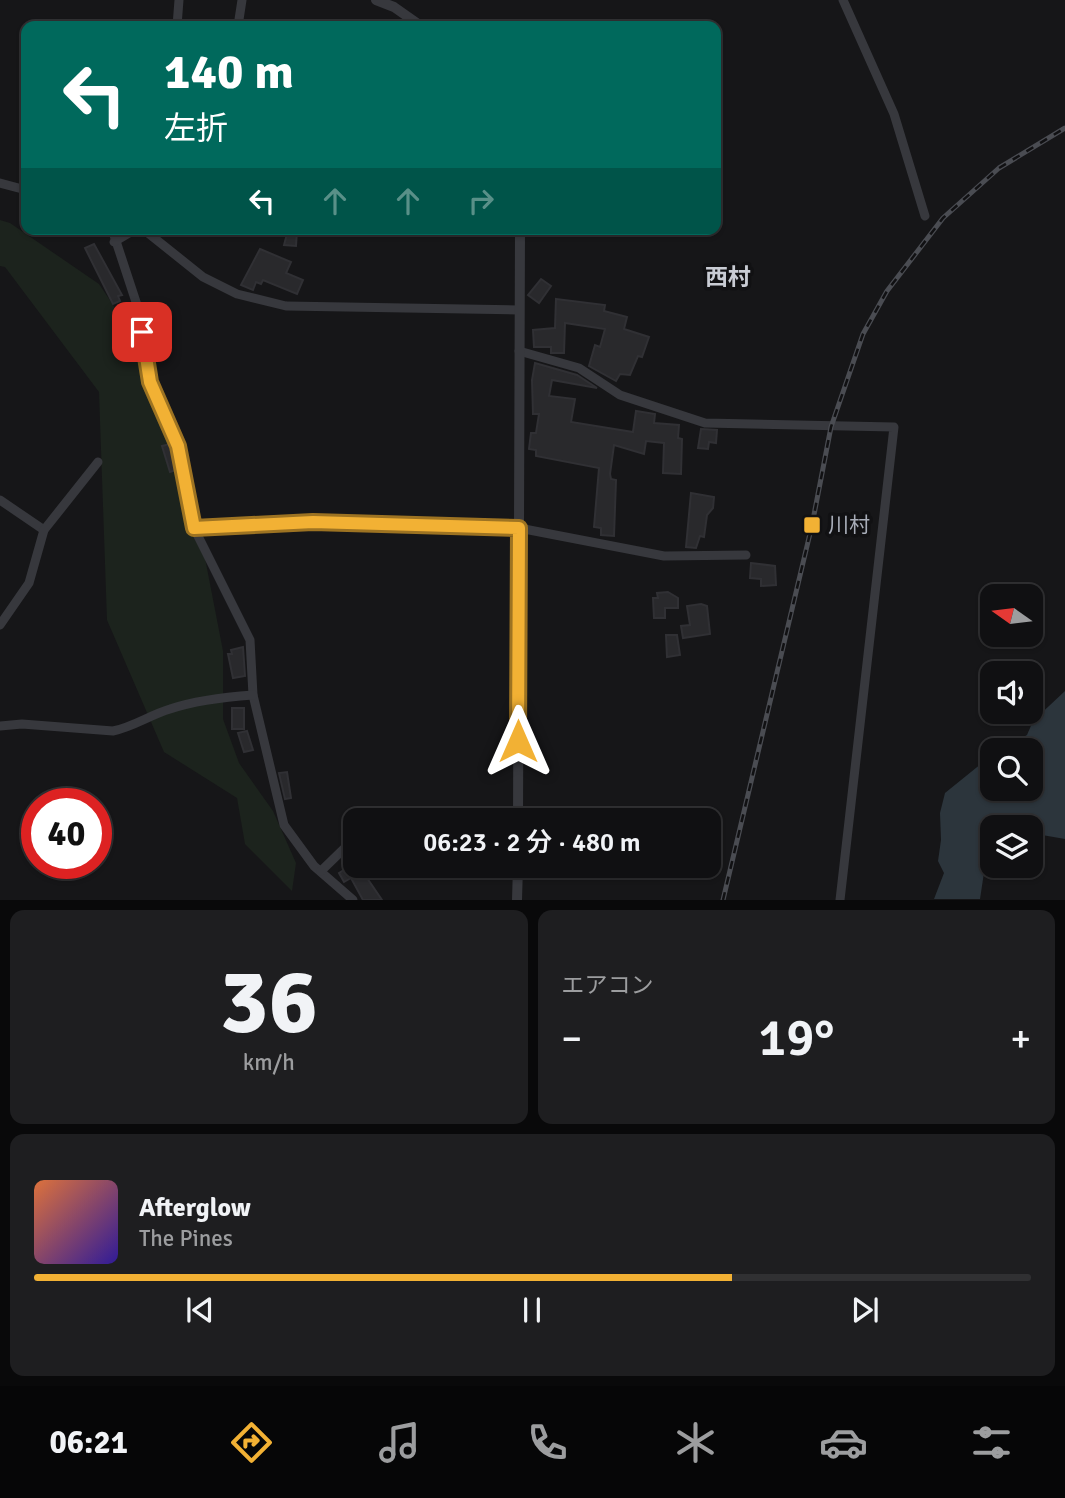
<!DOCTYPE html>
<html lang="ja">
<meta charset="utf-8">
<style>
body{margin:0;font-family:Signika,"Noto Sans JP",sans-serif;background:#1e1e20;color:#f1f3f6;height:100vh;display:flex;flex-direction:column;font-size:26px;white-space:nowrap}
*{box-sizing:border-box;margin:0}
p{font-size:23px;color:#9c9d9f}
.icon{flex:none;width:38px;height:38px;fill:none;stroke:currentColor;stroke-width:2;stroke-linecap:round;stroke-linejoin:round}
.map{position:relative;height:900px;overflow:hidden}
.drawer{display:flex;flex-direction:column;gap:10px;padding:10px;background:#09090a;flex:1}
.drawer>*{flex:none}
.guide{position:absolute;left:21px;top:21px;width:700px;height:214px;border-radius:14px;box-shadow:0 2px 5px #0004,0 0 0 2px #303032;background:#00695c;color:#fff;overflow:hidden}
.needle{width:46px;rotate:284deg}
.fabs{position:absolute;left:980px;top:584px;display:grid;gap:14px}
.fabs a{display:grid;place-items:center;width:63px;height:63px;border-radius:14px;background:#101012;box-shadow:0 2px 5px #0004,0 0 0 2px #303032;font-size:35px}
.speed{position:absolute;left:21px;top:788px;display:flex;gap:14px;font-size:35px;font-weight:700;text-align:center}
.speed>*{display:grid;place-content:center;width:91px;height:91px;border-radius:50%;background:#101012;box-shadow:0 2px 5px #0004,0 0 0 2px #303032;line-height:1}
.speed .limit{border:10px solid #d22;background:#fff;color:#111}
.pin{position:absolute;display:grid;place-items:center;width:60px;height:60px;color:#fff;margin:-30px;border-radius:14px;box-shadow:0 4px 10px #0006}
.me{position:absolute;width:77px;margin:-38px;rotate:0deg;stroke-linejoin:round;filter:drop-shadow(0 0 5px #0008)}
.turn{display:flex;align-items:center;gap:24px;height:147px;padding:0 28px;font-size:32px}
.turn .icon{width:91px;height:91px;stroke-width:2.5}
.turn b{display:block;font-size:49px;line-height:60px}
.lanes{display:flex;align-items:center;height:66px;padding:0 28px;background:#0003;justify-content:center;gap:35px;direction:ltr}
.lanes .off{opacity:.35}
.big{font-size:52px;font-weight:600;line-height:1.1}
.drawer .widget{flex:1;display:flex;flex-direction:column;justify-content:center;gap:10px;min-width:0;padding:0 24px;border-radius:14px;background:#1e1e20}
.drawer .dial{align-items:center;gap:0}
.dial b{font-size:91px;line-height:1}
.song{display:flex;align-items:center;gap:21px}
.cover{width:84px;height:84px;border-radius:10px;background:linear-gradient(135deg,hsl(20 70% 55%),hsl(250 70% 35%))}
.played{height:7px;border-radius:4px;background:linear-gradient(90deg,#f2b134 70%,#303032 70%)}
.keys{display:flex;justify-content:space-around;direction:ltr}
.heat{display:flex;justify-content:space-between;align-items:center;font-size:38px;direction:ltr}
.drawer .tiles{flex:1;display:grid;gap:10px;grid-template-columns:1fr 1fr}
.widget:last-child{grid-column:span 2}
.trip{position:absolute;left:343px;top:808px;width:378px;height:70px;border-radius:14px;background:#101012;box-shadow:0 2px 5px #0004,0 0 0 2px #303032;font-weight:600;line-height:70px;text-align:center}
.menu{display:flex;height:112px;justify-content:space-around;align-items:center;background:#060607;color:#9c9d9f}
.menu .icon{width:49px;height:49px}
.menu .on{color:#f2b134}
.menu b{font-size:32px;color:#f1f3f6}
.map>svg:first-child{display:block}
.green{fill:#1c231d}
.water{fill:#2c353c}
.building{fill:#29292c;stroke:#303034;stroke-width:2}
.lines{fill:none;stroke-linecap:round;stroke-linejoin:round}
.minor{stroke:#37383d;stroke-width:9}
.tertiary{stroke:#37383d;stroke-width:10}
.rail-casing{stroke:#4a4c52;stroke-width:5}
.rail{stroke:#111113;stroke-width:2.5;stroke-dasharray:8;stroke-linecap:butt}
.route-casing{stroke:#9d7322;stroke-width:18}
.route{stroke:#f2b134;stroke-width:12}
.poi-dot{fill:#f2b134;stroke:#111113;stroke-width:2.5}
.labels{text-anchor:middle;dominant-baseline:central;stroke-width:7;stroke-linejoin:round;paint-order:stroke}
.poi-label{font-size:21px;fill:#a8adb8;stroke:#111113;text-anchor:start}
.neighbourhood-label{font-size:23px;font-weight:bold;fill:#c9ccd4;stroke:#111113}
</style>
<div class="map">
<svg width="1065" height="900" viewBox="0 0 1065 900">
<rect width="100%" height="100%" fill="#161618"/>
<path class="green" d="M0,220L10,223L99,284L138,342L181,434L223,651V719L239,763L273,811L296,863L292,891L245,844L237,798L164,752L107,620L99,392L5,267L0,266Z"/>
<path class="water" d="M1065,691V839L1042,835L1037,829L992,828V858L985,866L980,899H934L944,873L938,861L941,840L940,813L945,793L992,755V789H1031V751H998L1027,735L1033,721Z"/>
<g class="building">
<path d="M288,230L297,231L296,246L284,245Z"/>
<path d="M94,244L122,295L118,296L120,301L113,304L85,248Z"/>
<path d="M260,249L291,262L286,273L303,280L297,294L263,280L261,284L256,282L253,290L241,285Z"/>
<path d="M541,279L551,286L539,303L528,295Z"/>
<path d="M556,299L605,305L604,311L627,317L624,329L649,337L642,357L638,356L630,375L620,374L616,381L589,366L595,345L600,347L605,329L565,323L564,353H551V347H534L533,330L555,328Z"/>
<path d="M535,363L577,375L597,388L552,380L549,396L575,399L571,422L633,432L636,411L655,414L654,423L679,425L678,438L682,439L681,474L663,473L664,443L646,441L644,454L614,445L610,474L611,479L616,480L614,536L601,535V528L594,527L599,468L536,456V450L529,449L531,433H536L539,414H533L532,380Z"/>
<path d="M701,429L717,430L716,443L709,442L708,449L698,448Z"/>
<path d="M170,444L176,470L170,472L162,446Z"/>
<path d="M691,493L714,497L713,508L707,515L704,537L700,536L696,548L686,547Z"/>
<path d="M751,563L775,566L776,585L761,586V579L750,578Z"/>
<path d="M668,592L678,598V608H665V618H654L653,598H658L657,593Z"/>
<path d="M701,604L707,606L710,634L683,638L681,626L690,625L687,606Z"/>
<path d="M666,635H677L680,655L667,657Z"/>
<path d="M243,647L245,676L233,678L228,654H232L231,650Z"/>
<rect x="232" y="708" width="12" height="21"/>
<path d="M247,731L253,750L244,752L238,733Z"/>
<path d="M287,772L291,798L285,799L279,773Z"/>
<path d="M355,863V866H373L363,872L382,900H363L351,878L344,882L339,873Z"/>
</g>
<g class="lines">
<g class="minor">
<path d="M843,0L894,114L925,216"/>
<path d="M177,26L179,0"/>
<path d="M238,26L242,0"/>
<path d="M0,183L26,190"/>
<path d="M112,229L138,308L150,382L179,446L194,528L250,640L253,695L284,825L314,866L353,900"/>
<path d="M143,229L203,277L237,294L286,306L518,310"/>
<path d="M114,242L136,229"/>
<path d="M519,351L579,368L620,395L705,423L894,427L840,900"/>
<path d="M0,500L44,530"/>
<path d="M194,528L313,522L519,528L664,556L746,555"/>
<path d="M0,625L29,583L44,530L98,462"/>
<path d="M0,726L22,724L113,731C133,727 150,715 170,709C197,700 225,697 253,695"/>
<path d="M321,871L355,838"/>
</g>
<g class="tertiary">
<path d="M376,0L394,7L421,26"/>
<path d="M518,821L520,229"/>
<path d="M517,900L518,866"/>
</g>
<g class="rail-casing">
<path id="rail" d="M723,900L812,525L831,427L863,334L887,291L943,218L999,168L1065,128"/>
</g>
<use href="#rail" class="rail"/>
</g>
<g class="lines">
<g class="route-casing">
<path id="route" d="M142,332L150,382L178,446L194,528L313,522L519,528L518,741"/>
</g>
<use href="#route" class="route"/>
</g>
<rect class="poi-dot" x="803" y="516" width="18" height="18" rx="3.5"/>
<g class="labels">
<g class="poi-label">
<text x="828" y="525">川村</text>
</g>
<g class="neighbourhood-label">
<text x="728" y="277">西村</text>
</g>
</g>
</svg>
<div class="fabs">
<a><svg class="needle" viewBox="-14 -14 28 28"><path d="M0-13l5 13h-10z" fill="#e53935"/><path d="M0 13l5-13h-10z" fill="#9c9d9f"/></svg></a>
<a><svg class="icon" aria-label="sound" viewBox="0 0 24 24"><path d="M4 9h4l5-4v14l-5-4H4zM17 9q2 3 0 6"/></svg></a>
<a><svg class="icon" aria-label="search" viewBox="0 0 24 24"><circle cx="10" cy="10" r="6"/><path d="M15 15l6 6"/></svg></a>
<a><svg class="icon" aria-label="layers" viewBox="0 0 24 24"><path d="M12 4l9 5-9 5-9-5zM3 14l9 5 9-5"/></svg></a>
</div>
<div class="speed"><div class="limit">40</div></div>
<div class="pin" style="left:142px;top:332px;background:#d93025"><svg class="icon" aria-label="arrive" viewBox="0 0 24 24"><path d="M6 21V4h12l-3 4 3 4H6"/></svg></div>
<svg class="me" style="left:518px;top:741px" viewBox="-20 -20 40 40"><path d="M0-17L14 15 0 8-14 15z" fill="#f2b134" stroke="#fff" stroke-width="4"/></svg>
<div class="trip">06:23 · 2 分 · 480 m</div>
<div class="guide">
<div class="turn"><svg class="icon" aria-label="left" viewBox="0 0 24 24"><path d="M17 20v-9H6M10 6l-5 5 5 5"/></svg><div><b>140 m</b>左折</div></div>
<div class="lanes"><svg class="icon" aria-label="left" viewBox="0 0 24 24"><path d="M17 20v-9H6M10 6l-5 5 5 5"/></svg><svg class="icon off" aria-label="ahead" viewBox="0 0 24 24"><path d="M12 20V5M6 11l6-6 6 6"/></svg><svg class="icon off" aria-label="ahead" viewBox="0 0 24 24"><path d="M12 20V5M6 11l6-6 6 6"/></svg><svg class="icon off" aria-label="right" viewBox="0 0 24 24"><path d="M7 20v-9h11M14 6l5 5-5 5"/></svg></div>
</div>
</div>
<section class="drawer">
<div class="tiles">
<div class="widget dial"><b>36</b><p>km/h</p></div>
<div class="widget"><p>エアコン</p>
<div class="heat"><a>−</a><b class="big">19°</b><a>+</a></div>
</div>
<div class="widget">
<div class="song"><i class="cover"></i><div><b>Afterglow</b><p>The Pines</p></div></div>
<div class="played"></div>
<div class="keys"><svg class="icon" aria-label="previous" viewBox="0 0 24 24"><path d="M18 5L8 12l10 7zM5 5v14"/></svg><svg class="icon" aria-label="pause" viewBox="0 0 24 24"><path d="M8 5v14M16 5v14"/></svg><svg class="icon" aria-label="next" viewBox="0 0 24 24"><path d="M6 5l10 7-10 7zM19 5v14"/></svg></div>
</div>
</div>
</section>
<nav class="menu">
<b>06:21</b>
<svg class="icon on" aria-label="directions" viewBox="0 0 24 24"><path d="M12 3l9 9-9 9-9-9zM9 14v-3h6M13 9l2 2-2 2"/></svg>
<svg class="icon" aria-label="music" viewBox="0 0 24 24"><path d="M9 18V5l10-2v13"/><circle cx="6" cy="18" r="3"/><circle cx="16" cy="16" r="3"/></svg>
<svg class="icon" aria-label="phone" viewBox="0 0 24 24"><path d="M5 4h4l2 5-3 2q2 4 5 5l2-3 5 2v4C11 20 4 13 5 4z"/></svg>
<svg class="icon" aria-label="climate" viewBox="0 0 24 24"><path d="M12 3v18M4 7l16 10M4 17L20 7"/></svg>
<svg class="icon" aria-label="car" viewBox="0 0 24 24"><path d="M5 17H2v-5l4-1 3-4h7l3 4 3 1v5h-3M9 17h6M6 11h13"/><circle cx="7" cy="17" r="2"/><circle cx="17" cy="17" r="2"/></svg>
<svg class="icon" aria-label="filters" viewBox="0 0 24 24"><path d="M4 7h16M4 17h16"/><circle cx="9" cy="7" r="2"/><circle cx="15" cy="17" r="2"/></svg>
</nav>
